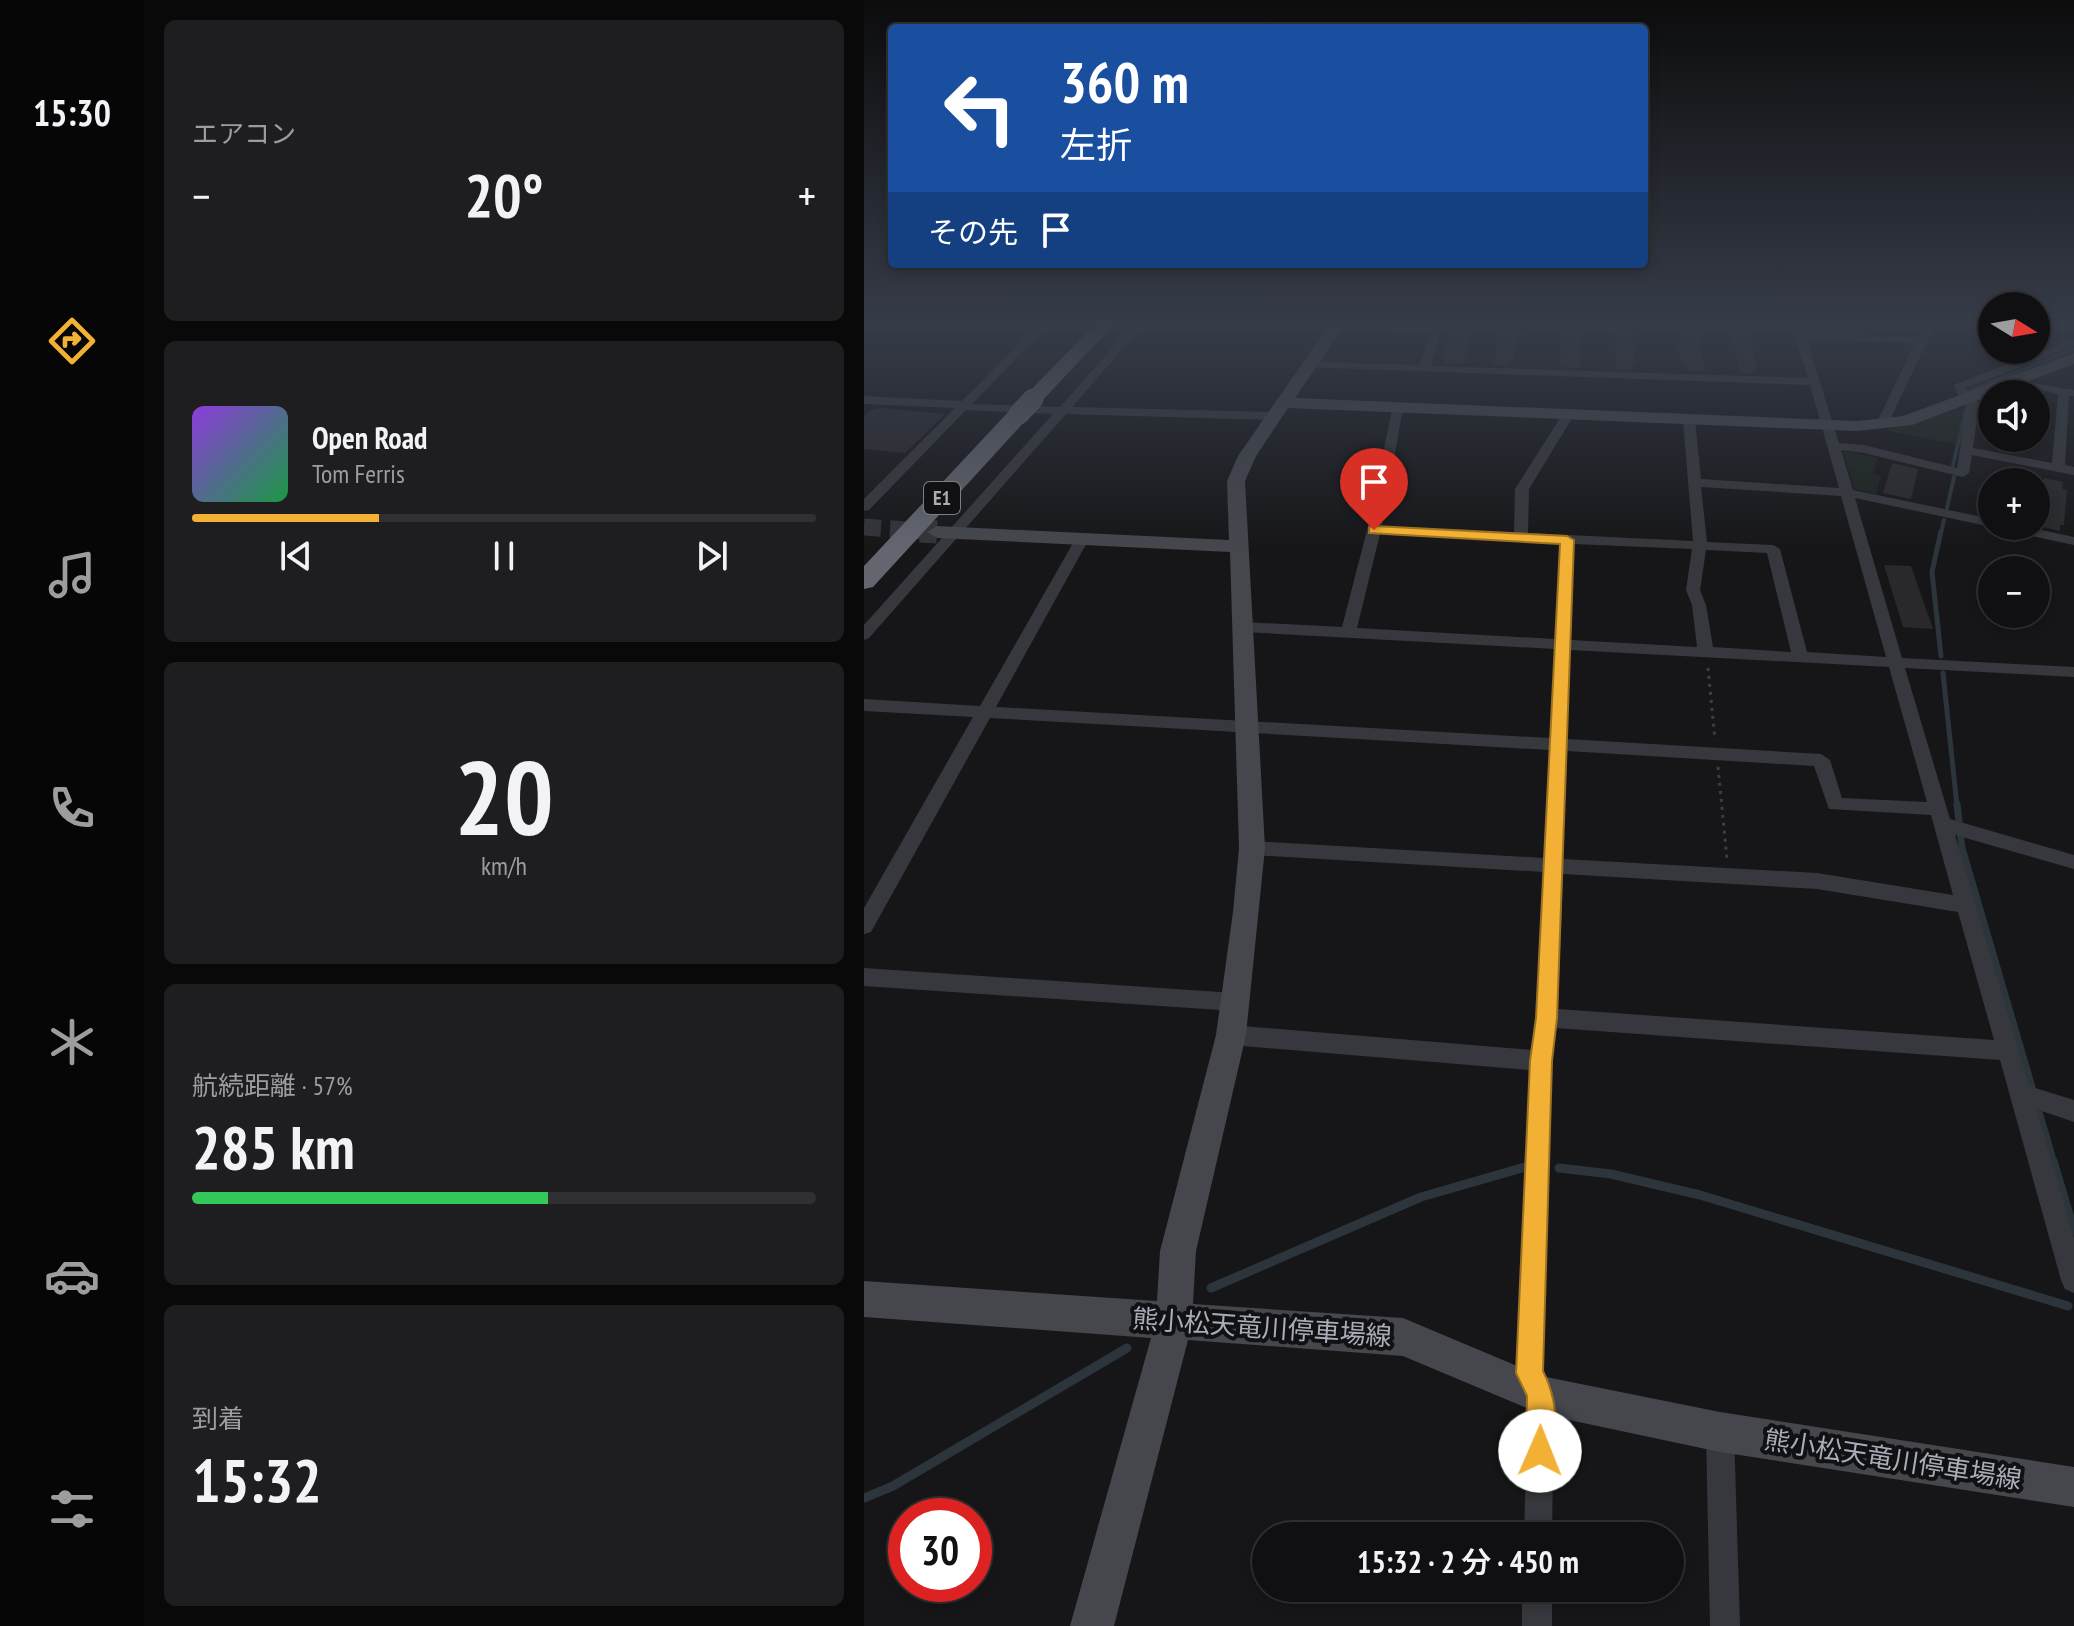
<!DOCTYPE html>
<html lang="ja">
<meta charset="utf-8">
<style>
body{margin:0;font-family:"PT Sans Narrow","Noto Sans JP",sans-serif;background:#1e1e20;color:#f1f3f6;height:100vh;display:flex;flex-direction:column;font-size:30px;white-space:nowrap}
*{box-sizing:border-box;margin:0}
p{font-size:26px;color:#9c9d9f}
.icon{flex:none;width:44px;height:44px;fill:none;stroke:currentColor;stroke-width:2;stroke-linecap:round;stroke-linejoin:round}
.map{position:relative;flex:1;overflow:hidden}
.panel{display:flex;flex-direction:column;gap:20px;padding:20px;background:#09090a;width:720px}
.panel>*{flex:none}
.hud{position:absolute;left:24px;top:24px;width:760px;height:244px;border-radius:8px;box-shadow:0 4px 12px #0003,0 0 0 2px #303032;background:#1a4fa0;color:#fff;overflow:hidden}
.needle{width:52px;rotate:101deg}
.buttons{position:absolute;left:1114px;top:292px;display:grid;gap:16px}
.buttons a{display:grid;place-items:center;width:72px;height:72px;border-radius:50%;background:#101012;box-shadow:0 4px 12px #0003,0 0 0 2px #303032;font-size:40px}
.speed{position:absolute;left:24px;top:1498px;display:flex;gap:16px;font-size:40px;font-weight:700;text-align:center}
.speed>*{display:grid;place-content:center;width:104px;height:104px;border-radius:50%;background:#101012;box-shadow:0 4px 12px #0003,0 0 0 2px #303032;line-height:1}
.speed .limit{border:12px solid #d22;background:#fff;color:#111}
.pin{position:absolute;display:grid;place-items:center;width:68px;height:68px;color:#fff;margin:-82px -34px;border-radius:50% 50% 50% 0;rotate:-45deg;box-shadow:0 0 8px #0007}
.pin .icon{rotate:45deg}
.me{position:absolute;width:88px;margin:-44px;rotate:1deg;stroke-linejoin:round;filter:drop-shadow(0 0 6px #0008)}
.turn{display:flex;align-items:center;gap:28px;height:168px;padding:0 40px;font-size:36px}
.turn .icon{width:104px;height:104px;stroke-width:2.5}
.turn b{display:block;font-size:56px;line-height:68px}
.then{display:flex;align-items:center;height:76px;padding:0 40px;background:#0003;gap:16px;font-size:30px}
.big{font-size:60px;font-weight:600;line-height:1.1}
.panel .card{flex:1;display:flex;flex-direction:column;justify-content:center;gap:12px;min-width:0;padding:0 28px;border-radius:12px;background:#1e1e20}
.panel .dial{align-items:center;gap:0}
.dial b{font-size:104px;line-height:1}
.song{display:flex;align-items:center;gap:24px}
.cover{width:96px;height:96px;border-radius:12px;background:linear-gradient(135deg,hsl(270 70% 55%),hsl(140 70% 35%))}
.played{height:8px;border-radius:4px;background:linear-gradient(90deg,#f2b134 30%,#303032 30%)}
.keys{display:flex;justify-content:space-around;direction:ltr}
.heat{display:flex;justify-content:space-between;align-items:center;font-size:44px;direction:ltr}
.charge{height:12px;border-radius:6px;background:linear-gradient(90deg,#34c759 57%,#303032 0)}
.trip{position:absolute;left:388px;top:1522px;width:432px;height:80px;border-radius:40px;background:#101012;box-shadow:0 4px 12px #0003,0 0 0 2px #303032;font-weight:600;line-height:80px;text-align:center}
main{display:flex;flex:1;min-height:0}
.tabs{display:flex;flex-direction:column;width:144px;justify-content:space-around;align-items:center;background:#060607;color:#9c9d9f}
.tabs .icon{width:56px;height:56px}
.tabs .active{color:#f2b134}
.tabs b{font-size:36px;color:#f1f3f6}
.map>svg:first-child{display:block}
.green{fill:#1c231d}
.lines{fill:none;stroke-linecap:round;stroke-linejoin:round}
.stream-far3{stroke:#2c353c;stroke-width:4}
.stream-far2{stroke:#2c353c;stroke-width:5}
.stream-far1{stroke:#2c353c;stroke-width:7}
.stream{stroke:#2c353c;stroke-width:9}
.building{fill:#29292c}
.secondary-tunnel-far1{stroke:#333438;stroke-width:17;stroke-dasharray:17 9;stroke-linecap:butt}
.secondary-tunnel{stroke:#333438;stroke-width:23;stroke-dasharray:23 11;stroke-linecap:butt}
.path{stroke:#3d3f44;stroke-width:3;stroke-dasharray:3 5;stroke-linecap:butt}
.street{fill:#37383d;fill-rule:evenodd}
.secondary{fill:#45474d;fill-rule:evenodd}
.highway{fill:#63666e;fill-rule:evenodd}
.highway-bridge{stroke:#63666e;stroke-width:21}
.route{fill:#f2b134;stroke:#9d7322;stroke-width:2}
.labels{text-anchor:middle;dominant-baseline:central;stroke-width:8;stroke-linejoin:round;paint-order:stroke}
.shield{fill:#111113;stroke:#7b7e86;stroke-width:2}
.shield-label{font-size:20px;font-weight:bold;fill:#a8adb8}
.near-street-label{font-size:26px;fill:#a8adb8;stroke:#111113}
</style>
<main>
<nav class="tabs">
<b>15:30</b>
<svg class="icon active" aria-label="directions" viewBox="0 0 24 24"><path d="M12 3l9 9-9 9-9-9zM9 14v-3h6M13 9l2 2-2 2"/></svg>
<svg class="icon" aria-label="music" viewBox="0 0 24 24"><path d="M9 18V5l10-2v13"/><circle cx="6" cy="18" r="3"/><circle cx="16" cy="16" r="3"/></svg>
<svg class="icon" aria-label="phone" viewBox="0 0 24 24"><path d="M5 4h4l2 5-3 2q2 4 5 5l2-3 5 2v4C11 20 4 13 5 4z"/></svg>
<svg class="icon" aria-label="climate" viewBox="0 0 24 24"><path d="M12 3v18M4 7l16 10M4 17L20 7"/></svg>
<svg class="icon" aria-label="car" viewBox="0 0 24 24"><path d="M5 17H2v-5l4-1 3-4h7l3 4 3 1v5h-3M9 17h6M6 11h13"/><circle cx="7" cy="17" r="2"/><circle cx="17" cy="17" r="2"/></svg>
<svg class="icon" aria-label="filters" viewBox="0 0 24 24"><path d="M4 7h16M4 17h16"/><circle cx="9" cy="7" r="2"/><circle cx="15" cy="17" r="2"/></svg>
</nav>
<section class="panel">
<div class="card"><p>エアコン</p>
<div class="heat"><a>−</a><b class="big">20°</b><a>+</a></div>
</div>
<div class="card">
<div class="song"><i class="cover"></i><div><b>Open Road</b><p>Tom Ferris</p></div></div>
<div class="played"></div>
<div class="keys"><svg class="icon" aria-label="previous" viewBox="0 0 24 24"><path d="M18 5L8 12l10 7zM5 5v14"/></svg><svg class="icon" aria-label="pause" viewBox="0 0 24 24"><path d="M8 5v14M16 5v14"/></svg><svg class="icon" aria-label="next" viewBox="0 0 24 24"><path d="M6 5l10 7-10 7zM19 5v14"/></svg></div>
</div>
<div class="card dial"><b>20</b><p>km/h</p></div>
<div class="card"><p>航続距離 · 57%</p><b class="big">285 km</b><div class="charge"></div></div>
<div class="card"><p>到着</p><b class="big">15:32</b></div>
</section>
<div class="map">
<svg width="1210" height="1626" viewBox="0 0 1210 1626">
<rect width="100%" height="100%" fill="#161618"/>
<g class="green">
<path d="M1101,408L1094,445L1020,430Z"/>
<path d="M979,451L1013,458L1009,474L1017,476L1012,494L990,489Z"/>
</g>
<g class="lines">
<g class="stream-far3">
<path d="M1089,465L1107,390L1210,349"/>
<path d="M1083,508L1090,477"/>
<path d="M1077,533L1080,520"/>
</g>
<g class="stream-far2">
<path d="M1077,656L1068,572L1077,531"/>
<path d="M1079,673L1093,806"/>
</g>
<g class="stream-far1">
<path d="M1093,804L1098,848L1170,1094"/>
<path d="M1173,1105L1190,1163"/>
</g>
<g class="stream">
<path d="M1189,1161L1210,1231"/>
<path d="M695,1168L747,1174L836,1195L1204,1306"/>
<path d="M347,1288L557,1197L668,1165"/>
<path d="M0,1498L29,1486L263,1348"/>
</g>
</g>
<g class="building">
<path d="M636,322H654L649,360H646L645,365H630Z"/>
<path d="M750,322H765V332H769L770,364H767V369H752Z"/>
<path d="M866,322H880L882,329H885L893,368H890L892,373H876Z"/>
<path d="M586,327H606L600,363H580L581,357H578Z"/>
<path d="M697,330H716V368L696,367Z"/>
<path d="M816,333L835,334L841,371L822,370L821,364H817L813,338H816Z"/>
<path d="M16,408L81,414L41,453L0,449V417L6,410Z"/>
<path d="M1028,463L1054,469L1047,499L1019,493Z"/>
<path d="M1180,478L1199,482L1198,489L1203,490L1200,525H1196V531L1176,526Z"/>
<path d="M1020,565L1047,566L1069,629L1039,627Z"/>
</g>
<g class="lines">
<path class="secondary-tunnel-far1" d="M0,527L73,532"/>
<path class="secondary-tunnel" d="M56,531L73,532"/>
<g class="path">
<path d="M844,668L851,740"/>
<path d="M854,767L863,859"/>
</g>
<g class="street">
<path d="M177,322H188L108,404L196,407L271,322H282L208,407L410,412L416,416L410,420L202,414L5,638L0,640V625L189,414L102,410L5,510L0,511V499L91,408L0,404V396L98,401Z"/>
<path d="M469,322L563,325L562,322H572L576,332L567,366L944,378L926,322H936L940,334L1055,337L1062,322H1072L1024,424L1018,428L1012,424L1051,343L943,340L975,443L1000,445L1093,468L1103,405L1096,399L1090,386L1092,384L1210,339V346L1102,388L1115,404L1109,448L1188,463L1194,394L1141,382L1147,379L1210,390V396H1205L1201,465L1210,467V475L1108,455L1105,473L1099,477L1000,453L977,450L989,490L1128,519V526H1132L1128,527L991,498L1038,658L1210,667V677L1041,668L1086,819L1210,855V869L1091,835L1165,1086L1210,1100V1122L1172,1109L1210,1238V1293L1201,1289L1197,1280L1136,1060L692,1028L688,1061L679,1371L690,1395L688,1536H660L664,1396L653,1373L666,1070L367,1045L359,1042L356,1035L359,1028L367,1025L668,1050L672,1018L680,872L388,855L381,853L379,848L381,843L388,841L680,858L686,750L126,718L7,932L0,934V908L109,717L0,711V699L116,706L213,536H223L225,539L132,707L686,738L691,649L380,632L372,627L380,622L478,627L503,530L529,405L539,408L518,526L650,533L651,489L698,415L704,411L710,415L665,489L664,533L829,541L819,420L825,416L831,420L837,479L975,488L946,385L441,367V363L445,362L556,365L566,332L473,327L469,326ZM837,487L977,496L1022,657L943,652L916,549L909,545L843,542ZM516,534L696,543L691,639L493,628ZM710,544L828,549L822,590L828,605L833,647L707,640ZM842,550L903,553L927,652L849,647L842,605L836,590ZM706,650L1025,667L1063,802L978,798L966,760L957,754L703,739ZM703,751L950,766L965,809L1067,815L1089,895L953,873L699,859ZM699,874L953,889L1094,912L1130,1040L694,1009Z"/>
<path d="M1133,526H1159L1210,537V545L1135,529Z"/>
<path d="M0,968L371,993L378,996L381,1002L378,1008L371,1011L0,986Z"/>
<path d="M856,1418L866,1422L870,1432L876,1626H846L842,1432L846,1422Z"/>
<rect x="658" y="1588" width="30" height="38"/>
</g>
<path class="secondary" d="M467,322H483L431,398L993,421L1039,416L1210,353V364L1048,425L993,431L424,408L392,456L381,481L401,848L382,1035L332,1251L329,1304L539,1318L677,1376L856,1412L1210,1467V1507L856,1452L677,1414L539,1356L324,1340L250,1626H206L287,1338L0,1317V1281L293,1301L296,1251L352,1035L369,912L375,848L366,552L73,538L63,532L73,526L365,540L363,481L374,456Z"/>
<g class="highway">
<path d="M233,322H252L176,403H162L159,399L162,395Z"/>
<path d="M155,408L163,409L166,414L163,419L9,587L0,589V566L147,409Z"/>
</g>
<path class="highway-bridge" d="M155,414L169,399"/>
</g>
<linearGradient id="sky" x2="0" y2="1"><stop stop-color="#0c0c0d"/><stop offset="0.59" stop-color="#363c48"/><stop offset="1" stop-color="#363c48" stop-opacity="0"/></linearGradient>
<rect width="1210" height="550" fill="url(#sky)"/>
<path class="route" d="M510,526L703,536L710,540L693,1018L688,1061L679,1371C692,1396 697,1434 686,1461L676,1465L666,1461L662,1451L663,1396L652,1373L666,1061L672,1018L696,544L505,533V527Z"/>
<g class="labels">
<rect class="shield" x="60" y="482" width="36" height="32" rx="6"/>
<g class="shield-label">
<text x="78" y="498">E1</text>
</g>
<g class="near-street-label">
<text transform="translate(398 1327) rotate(4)">熊小松天竜川停車場線</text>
<text transform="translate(1029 1459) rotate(9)">熊小松天竜川停車場線</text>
</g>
</g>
</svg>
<div class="buttons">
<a><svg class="needle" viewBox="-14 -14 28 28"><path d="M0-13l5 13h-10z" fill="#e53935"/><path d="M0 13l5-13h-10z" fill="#9c9d9f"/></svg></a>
<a><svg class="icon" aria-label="sound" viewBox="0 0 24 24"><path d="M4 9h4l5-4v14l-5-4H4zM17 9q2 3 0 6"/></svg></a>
<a>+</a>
<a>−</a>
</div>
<div class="speed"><div class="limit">30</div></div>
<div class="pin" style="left:510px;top:530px;background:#d93025"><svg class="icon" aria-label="arrive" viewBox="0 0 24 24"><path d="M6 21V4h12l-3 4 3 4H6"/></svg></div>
<svg class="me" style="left:676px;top:1451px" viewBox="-20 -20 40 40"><circle r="19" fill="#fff"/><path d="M0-13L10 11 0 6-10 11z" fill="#f2b134"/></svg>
<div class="trip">15:32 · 2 分 · 450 m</div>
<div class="hud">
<div class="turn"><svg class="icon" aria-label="left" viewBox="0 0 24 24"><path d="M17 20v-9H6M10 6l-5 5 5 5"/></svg><div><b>360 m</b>左折</div></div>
<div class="then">その先<svg class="icon" aria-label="arrive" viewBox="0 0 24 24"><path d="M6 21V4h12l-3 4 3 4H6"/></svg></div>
</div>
</div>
</main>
